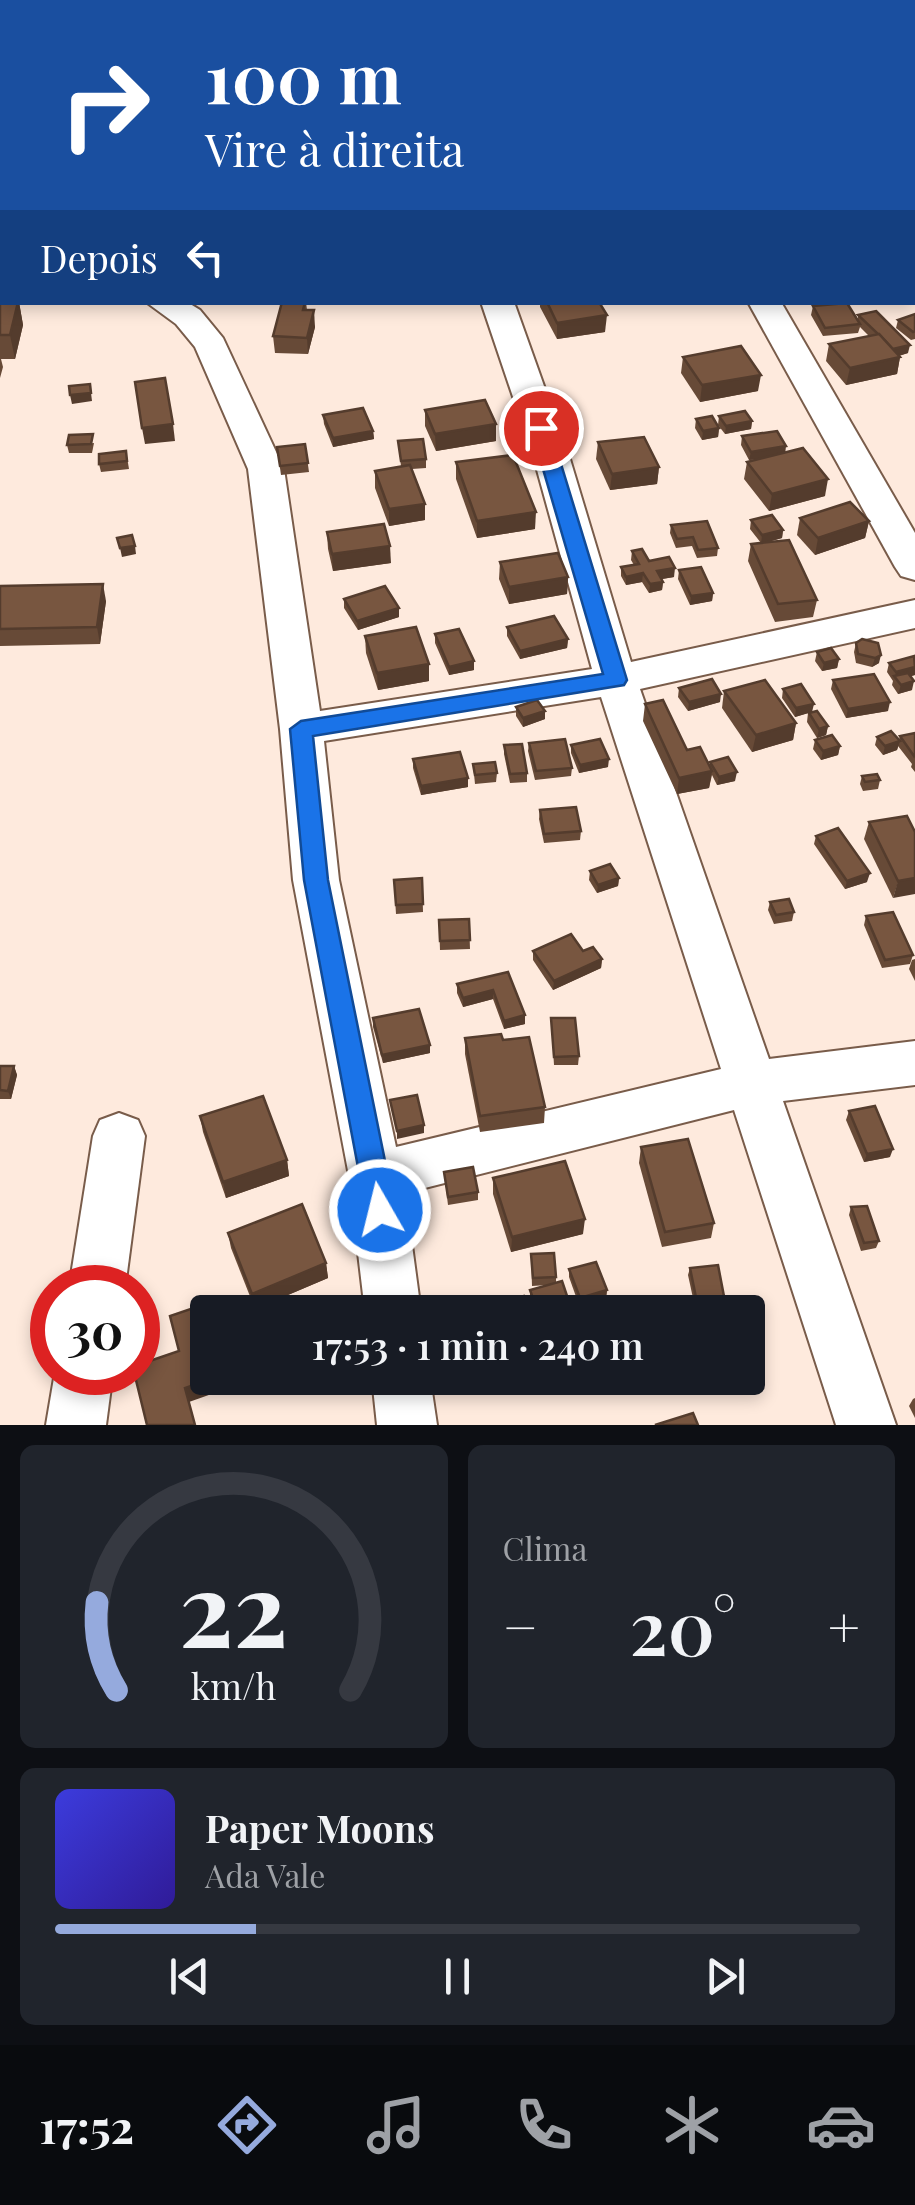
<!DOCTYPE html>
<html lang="pt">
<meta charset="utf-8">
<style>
body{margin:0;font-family:"Playfair Display",serif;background:#20242c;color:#f1f3f6;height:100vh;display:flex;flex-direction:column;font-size:38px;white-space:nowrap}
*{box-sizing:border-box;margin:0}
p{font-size:32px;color:#9ea1a6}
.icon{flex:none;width:55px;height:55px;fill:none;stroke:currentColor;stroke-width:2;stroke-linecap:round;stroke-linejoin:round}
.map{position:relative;height:1425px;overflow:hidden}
.side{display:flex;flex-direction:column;gap:20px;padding:20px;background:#0d0f14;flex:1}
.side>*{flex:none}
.banner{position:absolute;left:0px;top:0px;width:915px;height:305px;box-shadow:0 5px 15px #0003;background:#1a4fa0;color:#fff;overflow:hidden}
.speed{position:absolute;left:30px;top:1265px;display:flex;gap:20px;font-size:50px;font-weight:700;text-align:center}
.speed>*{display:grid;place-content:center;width:130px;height:130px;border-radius:50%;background:#171b24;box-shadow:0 5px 15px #0003;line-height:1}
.speed .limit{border:15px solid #d22;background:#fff;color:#111}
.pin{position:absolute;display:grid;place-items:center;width:85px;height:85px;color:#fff;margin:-42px;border:5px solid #fff;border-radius:50%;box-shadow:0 2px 10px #0007}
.me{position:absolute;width:110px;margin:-55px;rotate:352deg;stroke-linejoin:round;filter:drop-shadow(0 0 8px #0008)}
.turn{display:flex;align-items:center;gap:35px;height:210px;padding:0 40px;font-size:45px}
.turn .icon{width:130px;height:130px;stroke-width:2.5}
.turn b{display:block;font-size:70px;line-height:85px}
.then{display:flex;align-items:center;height:95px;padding:0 40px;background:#0003;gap:20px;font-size:38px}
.big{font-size:75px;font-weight:600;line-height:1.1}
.side .tile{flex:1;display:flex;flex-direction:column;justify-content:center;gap:15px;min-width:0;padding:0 35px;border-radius:15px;background:#20242c}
.side .dial{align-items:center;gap:0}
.dial svg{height:260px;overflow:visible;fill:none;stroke:#363941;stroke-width:7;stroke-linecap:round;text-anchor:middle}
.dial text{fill:#f1f3f6;stroke:none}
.song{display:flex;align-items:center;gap:30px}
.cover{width:120px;height:120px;border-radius:15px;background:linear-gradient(135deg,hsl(240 70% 55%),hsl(250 70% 35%))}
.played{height:10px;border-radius:5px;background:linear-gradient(90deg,#95aadd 25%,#363941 25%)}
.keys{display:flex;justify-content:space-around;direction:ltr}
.heat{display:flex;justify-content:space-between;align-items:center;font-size:55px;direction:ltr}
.side .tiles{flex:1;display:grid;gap:20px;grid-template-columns:1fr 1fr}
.tile:last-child{grid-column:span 2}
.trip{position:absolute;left:190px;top:1295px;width:575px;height:100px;border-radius:10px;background:#171b24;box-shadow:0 5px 15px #0003;font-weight:600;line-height:100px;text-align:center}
.tab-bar{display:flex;height:160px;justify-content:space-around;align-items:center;background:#090b0e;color:#9ea1a6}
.tab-bar .icon{width:70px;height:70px}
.tab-bar .active{color:#95aadd}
.tab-bar b{font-size:45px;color:#f1f3f6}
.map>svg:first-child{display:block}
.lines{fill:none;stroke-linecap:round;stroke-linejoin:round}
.street-casing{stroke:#795c4a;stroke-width:4}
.secondary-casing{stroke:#795c4a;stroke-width:59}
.street{fill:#fff;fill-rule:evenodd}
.secondary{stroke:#fce7da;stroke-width:55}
.wall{fill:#674a37}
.shaded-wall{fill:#543c2d}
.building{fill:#785640;stroke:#543c2d;stroke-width:2.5}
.route{fill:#1a73e8;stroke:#114b97;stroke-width:2.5}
</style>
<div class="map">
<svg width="915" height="1425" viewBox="0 0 915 1425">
<rect width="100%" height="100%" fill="#feeadd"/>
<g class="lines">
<g class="street-casing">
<g id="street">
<path d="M549,0H648L649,2H551Z"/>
<path d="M705,0H732L733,2H707Z"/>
<path d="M912,189L915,190V210H912Z"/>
<path d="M0,292L2,302H18L14,309L0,312Z"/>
<path d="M146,302H187L200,310L223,338L284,469L320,711L592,669L534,459L481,302H514L570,459L631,662L915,600V628L640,689L769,1059L915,1041V1085L783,1101L896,1425H836L734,1110L405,1193L421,1312H365L349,1176L293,880L280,729L248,469L195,347L176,324ZM601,697L721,1069L396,1147L339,880L324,741Z"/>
<path d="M748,302H781L915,533V580L901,576L895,567Z"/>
<path d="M119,1113L138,1120L145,1136L125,1288H69L93,1136L100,1120Z"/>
<path d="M55,1372H113L106,1425H46Z"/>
<path d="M372,1378H430L437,1425H377Z"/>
</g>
</g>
<g class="secondary-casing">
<g id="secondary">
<path d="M57,2L58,0"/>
<path d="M0,134L2,128"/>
</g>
</g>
<use href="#street" class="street"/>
<use href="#secondary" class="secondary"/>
</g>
<g class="wall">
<rect x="0" y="164" width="2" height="73"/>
<path d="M0,302H19L23,325L15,359H1L3,367L0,378Z"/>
<path d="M282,302H306L307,310L315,327L308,354L275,353L273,336Z"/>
<path d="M540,302H599L605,332L557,339L540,307Z"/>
<path d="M813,306L858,320V315L908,353L899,356L900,357L897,374L846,385L826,361L829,344L869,336L860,327L858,333L823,336L811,315Z"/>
<path d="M915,314V339L911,340L896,328L898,320Z"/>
<path d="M683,357L758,391L700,402L681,373Z"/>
<path d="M425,410L496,424V441L436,451L425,426Z"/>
<path d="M323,415L373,431L374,439L333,447L324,424Z"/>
<path d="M719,416L752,421L751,429L725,434L718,425Z"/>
<path d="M696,419L719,428L718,437L702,440L695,428Z"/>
<path d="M742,436L785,453L825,496L769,511L744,479L747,462L761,459L749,460L741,445Z"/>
<path d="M398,441L426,459V468L412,469L425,520L389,526L375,488V471L401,466Z"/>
<path d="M598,442L659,467L657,484L610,490L596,459Z"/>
<path d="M94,443L92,453H69L67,445Z"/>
<path d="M305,444L309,472L281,475L277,447Z"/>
<path d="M126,451L129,469L101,472L99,464Z"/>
<path d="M456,462L535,529L477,538L456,479Z"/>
<path d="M800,518L869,521L865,538L815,555L797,535Z"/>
<path d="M751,520L783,530L782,538L764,543L817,600L813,617L775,622L748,561L751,544L761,543L750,529Z"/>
<path d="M671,525L718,548L717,556L697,558L692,546L676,548L670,533Z"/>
<path d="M327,532L391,563L333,571L328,549Z"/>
<path d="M632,551L674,577L662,579L663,582L662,590L649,593L642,582L626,585L621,576V567L634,565L631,560Z"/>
<path d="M500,562L568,577L567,594L509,604L499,579Z"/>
<path d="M679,570L713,593L712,601L690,605L678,579Z"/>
<path d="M0,586L106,601L100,644L0,646Z"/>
<path d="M344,599L399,608V617L358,630L344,608Z"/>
<path d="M507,627L568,639L567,648L520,659L507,636Z"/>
<path d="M435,634L474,670L449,675L435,643Z"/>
<path d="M365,636L429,681L378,690L366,653Z"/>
<path d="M862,639L879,663L872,667L856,663L854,652L856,643Z"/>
<path d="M817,652L839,659L837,668L822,671L815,661Z"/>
<path d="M915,658V675L911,676L912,690L898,694L892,685L893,681L887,672L889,663Z"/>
<path d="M833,680L888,711L846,718L831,689Z"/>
<path d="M679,688L720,702L688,711L678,697Z"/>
<path d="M783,689L828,726L826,735L817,738L807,722L808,713L795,717L782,698Z"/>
<path d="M724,691L796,723L793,740L752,752L722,708Z"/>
<path d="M645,704L687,750L710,766V762L735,781L717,785L712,775L709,788L677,794L643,721Z"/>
<path d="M516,707L545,711V719L523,727L516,716Z"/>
<path d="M915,733V772L911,767L912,764L898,746L897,750L883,755L875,745L877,737L899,740L900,736Z"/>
<path d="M815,740L840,746L838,755L821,760L813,749Z"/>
<path d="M529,743L572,768L571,776L535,780L528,751Z"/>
<path d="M504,745L527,773V782L510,783L504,754Z"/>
<path d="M571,745L608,767L579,773L571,753Z"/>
<path d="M413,759L468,787L421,795L413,768Z"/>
<path d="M473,764L497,773L496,782L475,784Z"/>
<path d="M862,776L880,780L878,789L863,791L860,784Z"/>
<path d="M540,810L581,831L580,840L544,843L539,819Z"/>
<path d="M869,822L915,832L893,898L864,839Z"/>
<path d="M816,836L867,882L845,889L814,844Z"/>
<path d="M590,871L619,878L618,886L597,893L589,880Z"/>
<path d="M422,878L423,912L396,914L394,880Z"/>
<path d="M770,902L794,912L792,921L774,924L768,910Z"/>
<path d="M866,916L913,955L910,964L882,968L864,925Z"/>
<path d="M469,919L470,949L440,950L439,920Z"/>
<path d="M533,951H583L602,959L601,968L553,990L533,960Z"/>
<path d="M915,959V981L909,969L912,960Z"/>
<path d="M508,972L525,1024L504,1029L493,999L463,1007L457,993V984Z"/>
<path d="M373,1018L430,1053L383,1063L373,1027Z"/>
<path d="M551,1018L579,1056L578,1065H554Z"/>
<path d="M465,1038L503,1040L545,1107L544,1123L480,1132L465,1054Z"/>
<path d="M0,1066H14L17,1075L11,1099H0Z"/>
<path d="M849,1111L890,1157L864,1162L846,1120Z"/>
<path d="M200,1116L287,1160L289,1176L226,1198L203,1132Z"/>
<path d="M641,1147L714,1223L711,1238L662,1247L639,1163Z"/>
<path d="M444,1172L478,1192V1200L448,1205Z"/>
<path d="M493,1178L583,1234L511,1252L493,1194Z"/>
<path d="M851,1207L879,1241L876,1248L861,1251L849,1215Z"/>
<path d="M228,1233L326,1263L328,1278L255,1309L231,1248Z"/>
<path d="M531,1254L556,1277V1283L570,1312H535L530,1298V1290L548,1285L532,1286Z"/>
<path d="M690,1268L727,1312H696L688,1275Z"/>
<path d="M569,1269L607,1290L606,1298L579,1305L569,1277Z"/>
<path d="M915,1398V1418L909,1406L913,1399Z"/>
</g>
<g class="shaded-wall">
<path d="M19,302L23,325L15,359L10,335Z"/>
<path d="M314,310L315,327L308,354L307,338Z"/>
<path d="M607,315L605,332L557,339V323Z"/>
<path d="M910,345L908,353L891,358L893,349Z"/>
<path d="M900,357L897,374L846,385L850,368Z"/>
<path d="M761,375L758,391L700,402L702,385Z"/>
<path d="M91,393L92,401L72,404L70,395Z"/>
<path d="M752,421L751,429L725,434L726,426Z"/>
<path d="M173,424L175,441L145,444L142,428Z"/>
<path d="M496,424V441L436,451L435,434Z"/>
<path d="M719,428L718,437L702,440L703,431Z"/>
<path d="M373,431L374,439L333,447V438Z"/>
<path d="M786,446L785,455L749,460L751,452Z"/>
<path d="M659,467L657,484L610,490L612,474Z"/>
<path d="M828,479L825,496L769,511L772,494Z"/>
<path d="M425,504V520L389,526V509Z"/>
<path d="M536,512L535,529L477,538V521Z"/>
<path d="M869,521L865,538L815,555L818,538Z"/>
<path d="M783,530L782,538L761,544L762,535Z"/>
<path d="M135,546L136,554L122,557L120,548Z"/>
<path d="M390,546L391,563L333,571L332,554Z"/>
<path d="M675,568L674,577L656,580L657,571Z"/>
<path d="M643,573L642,582L626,585V577Z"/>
<path d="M568,577L567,594L509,604V587Z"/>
<path d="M663,582L662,590L649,593L650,584Z"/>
<path d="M103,584L106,601L100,644L97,627Z"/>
<path d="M713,593L712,601L690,605L691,596Z"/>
<path d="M399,608V617L358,630L357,621Z"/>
<path d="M568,639L567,648L520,659V651Z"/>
<path d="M881,655L879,663L872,667L875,658Z"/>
<path d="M839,659L837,668L822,671L824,663Z"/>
<path d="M474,661V670L449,675V667Z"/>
<path d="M429,664V681L378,690L377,673Z"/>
<path d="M915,667V675L897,680L895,677L896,672Z"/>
<path d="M914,681L912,690L898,694L901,685Z"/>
<path d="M721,694L720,702L688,711L689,702Z"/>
<path d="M890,702L888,711L846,718L848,709Z"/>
<path d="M814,704L812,712L795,717L796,708Z"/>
<path d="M545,711V719L523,727V718Z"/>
<path d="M796,723L793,740L752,752L756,735Z"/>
<path d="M828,726L826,735L817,738L819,729Z"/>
<path d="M900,741L897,750L883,755L885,746Z"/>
<path d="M840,746L838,755L821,760L823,751Z"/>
<path d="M609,759L608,767L579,773L580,765Z"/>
<path d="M712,771L709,788L677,794L679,778Z"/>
<path d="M737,772L735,781L717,785L719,777Z"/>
<path d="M468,778V787L421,795V786Z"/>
<path d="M870,873L867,882L845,889L847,881Z"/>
<path d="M619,878L618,886L597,893L598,885Z"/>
<path d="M915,878V894L893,898L898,881Z"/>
<path d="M602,959L601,968L553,990L554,981Z"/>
<path d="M493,990V999L463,1007V998Z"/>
<path d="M525,1015V1024L504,1029V1021Z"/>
<path d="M430,1045V1053L383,1063L382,1055Z"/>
<path d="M14,1066L17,1075L11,1099L8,1091Z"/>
<path d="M424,1125V1133L397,1139V1131Z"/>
<path d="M893,1149L890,1157L864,1162L867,1154Z"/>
<path d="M287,1160L289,1176L226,1198L223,1182Z"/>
<path d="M585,1219L583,1234L511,1252L512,1237Z"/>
<path d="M326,1263L328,1278L255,1309L252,1294Z"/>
<path d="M607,1290L606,1298L579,1305L580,1298Z"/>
<path d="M570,1305V1312H544Z"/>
<path d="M214,1378H236L237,1385L189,1402L185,1388Z"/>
</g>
<g class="building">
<rect x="337" y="0" width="41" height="2"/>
<rect x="0" y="164" width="2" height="50"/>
<path d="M912,248H915V268L912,269Z"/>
<path d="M0,302H18L10,335H0Z"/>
<path d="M282,302H305L303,310H314L307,338L273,336Z"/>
<path d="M547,302H599L607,315L557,323Z"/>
<path d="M847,303L860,324L825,328L813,306Z"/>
<path d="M876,311L910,345L893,349L879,334H878L858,315Z"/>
<path d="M915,314V331L913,332L898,320Z"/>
<path d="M879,334L900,357L850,368L829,344Z"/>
<path d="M741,346L761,375L702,385L683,357Z"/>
<path d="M165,378L173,424L142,428L135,382Z"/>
<path d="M90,384L91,393L70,395L69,386Z"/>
<path d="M485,400L496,424L435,434L425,410Z"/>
<path d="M363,408L373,431L333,438L323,415Z"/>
<path d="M745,411L752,421L726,426L719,416Z"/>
<path d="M712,416L719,428L703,431L696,419Z"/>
<path d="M777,431L786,446L751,452L742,436Z"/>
<path d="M93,434L91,444L67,445L69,435Z"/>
<path d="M644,437L659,467L612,474L598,442Z"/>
<path d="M423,439L426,459L401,461L398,441Z"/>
<path d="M305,444L308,463L280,466L277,447Z"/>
<path d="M803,448L828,479L772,494L747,462Z"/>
<path d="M126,451L127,461L99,464V454Z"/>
<path d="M513,455L536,512L477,521L456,462Z"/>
<path d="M410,465L425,504L389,509L375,471Z"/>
<path d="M850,502L869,521L818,538L800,518Z"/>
<path d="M772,515L783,530L762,535L751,520Z"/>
<path d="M707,521L718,548L698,550L693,537L677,539L671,525Z"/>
<path d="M384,524L390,546L332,554L327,532Z"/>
<path d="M132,535L135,546L120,548L117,538Z"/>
<path d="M789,540L817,600L778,604L751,544Z"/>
<path d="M642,549L649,561L669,557L675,568L657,571L663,582L650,584L643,573L626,577L621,567L639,564L632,551Z"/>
<path d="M558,553L568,577L509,587L500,562Z"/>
<path d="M701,567L713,593L691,596L679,570Z"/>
<path d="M103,584L97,627L0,629V586Z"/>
<path d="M385,586L399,608L357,621L344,599Z"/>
<path d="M554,616L568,639L520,651L507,627Z"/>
<path d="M416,627L429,664L377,673L365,636Z"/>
<path d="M459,629L474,661L449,667L435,634Z"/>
<path d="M862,639L878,643L881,655L875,658L858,654L856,643Z"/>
<path d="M831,648L839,659L824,663L817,652Z"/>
<path d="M914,656L915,667L896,672L889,663Z"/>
<path d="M908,673L914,681L901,685L894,676Z"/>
<path d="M874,674L890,702L848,709L833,680Z"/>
<path d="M712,679L721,694L689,702L679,688Z"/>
<path d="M765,680L796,723L756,735L724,691Z"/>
<path d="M801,684L814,704L796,708L783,689Z"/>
<path d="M537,700L545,711L523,718L516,707Z"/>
<path d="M663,700L687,750L700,747L712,771L679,778L645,704Z"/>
<path d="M817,711L828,726L819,729L809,713Z"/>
<path d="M891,731L900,741L885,746L877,737Z"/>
<path d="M915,733V754L914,756L900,736Z"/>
<path d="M832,735L840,746L823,751L815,740Z"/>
<path d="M565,739L572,768L536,771L529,743Z"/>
<path d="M600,739L609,759L580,765L571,745Z"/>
<path d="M522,744L527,773L510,774L504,745Z"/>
<path d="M460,752L468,778L421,786L413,759Z"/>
<path d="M728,757L737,772L719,777L710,762Z"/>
<path d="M495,762L497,773L475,775L473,764Z"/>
<path d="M877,774L880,780L865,782L862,776Z"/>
<path d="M576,807L581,831L544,834L540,810Z"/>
<path d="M907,816L915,832V878L898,881L869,822Z"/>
<path d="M838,828L870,873L847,881L816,836Z"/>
<path d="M610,864L619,878L598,885L590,871Z"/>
<path d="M422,878L423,904L396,905L394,880Z"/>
<path d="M789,899L794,912L776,915L770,902Z"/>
<path d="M893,912L913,955L885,960L866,916Z"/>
<path d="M469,919L470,940L440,941L439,920Z"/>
<path d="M571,934L583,951L593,947L602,959L554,981L533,951Z"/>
<path d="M508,972L525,1015L504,1021L493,990L463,998L457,984Z"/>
<path d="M419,1009L430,1045L382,1055L373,1018Z"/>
<path d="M551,1018H575L579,1056L554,1057Z"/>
<path d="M501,1034L503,1040L529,1037L545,1107L480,1116L465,1038Z"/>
<path d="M0,1066H14L8,1091L0,1090Z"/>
<path d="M417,1095L424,1125L397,1131L390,1100Z"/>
<path d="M263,1096L287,1160L223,1182L200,1116Z"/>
<path d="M875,1106L893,1149L867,1154L849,1111Z"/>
<path d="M688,1139L714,1223L665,1232L641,1147Z"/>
<path d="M565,1161L585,1219L512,1237L493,1178Z"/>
<path d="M473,1167L478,1192L448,1197L444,1172Z"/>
<path d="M302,1204L326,1263L252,1294L228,1233Z"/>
<path d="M867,1206L879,1241L864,1243L851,1207Z"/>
<path d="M554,1253L556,1277L533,1278L531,1254Z"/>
<path d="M596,1262L607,1290L580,1298L569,1269Z"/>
<path d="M718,1265L727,1312H699L690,1268Z"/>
<path d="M562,1281L570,1305L544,1312H538L530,1290Z"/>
<path d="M524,1296L530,1312H464V1310Z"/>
<path d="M214,1301L218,1312H208V1378H214L185,1388L195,1425H147L134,1372H138V1365L179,1351L170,1316Z"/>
<path d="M693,1413L698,1425H655Z"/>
</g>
<path class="route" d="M541,422L550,428L627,680L624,685L313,736L328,880L395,1210L391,1219L380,1223L370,1219L366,1210L304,880L290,729L301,721L603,674L531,428Z"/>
</svg>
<div class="speed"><div class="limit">30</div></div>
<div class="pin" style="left:541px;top:428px;background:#d93025"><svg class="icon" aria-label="arrive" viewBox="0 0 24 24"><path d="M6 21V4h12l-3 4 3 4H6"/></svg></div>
<svg class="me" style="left:380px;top:1210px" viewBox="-20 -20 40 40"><circle r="17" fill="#1a73e8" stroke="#fff" stroke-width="3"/><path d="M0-11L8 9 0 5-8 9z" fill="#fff"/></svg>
<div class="trip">17:53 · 1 min · 240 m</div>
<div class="banner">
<div class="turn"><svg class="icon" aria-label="right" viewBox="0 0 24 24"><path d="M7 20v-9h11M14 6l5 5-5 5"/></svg><div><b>100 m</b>Vire à direita</div></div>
<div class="then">Depois<svg class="icon" aria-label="left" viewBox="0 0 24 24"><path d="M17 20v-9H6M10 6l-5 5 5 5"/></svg></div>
</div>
</div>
<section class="side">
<div class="tiles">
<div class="tile dial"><svg viewBox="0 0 100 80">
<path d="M14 69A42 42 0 1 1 86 69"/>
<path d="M14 69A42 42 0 0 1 8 42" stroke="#95aadd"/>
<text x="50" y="56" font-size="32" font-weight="700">22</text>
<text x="50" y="72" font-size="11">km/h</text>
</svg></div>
<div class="tile"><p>Clima</p>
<div class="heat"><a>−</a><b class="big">20°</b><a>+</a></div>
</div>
<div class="tile">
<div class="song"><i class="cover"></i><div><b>Paper Moons</b><p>Ada Vale</p></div></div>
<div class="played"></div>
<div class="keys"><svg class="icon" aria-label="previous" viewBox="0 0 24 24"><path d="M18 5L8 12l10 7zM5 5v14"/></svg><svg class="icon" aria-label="pause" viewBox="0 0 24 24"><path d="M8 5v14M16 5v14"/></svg><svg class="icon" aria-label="next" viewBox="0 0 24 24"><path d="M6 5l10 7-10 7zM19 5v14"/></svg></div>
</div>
</div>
</section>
<nav class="tab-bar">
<b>17:52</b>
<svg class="icon active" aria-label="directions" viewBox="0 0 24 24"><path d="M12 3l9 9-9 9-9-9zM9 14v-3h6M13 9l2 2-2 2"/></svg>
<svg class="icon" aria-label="music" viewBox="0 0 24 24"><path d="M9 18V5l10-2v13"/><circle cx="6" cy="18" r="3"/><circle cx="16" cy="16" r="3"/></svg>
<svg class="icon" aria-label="phone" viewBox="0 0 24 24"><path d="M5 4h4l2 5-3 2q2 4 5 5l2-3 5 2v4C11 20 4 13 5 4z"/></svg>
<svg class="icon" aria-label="climate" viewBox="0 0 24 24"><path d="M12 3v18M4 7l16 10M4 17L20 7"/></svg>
<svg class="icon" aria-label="car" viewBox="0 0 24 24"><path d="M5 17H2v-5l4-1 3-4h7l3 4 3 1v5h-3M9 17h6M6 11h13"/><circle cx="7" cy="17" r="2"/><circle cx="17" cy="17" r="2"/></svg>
</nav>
